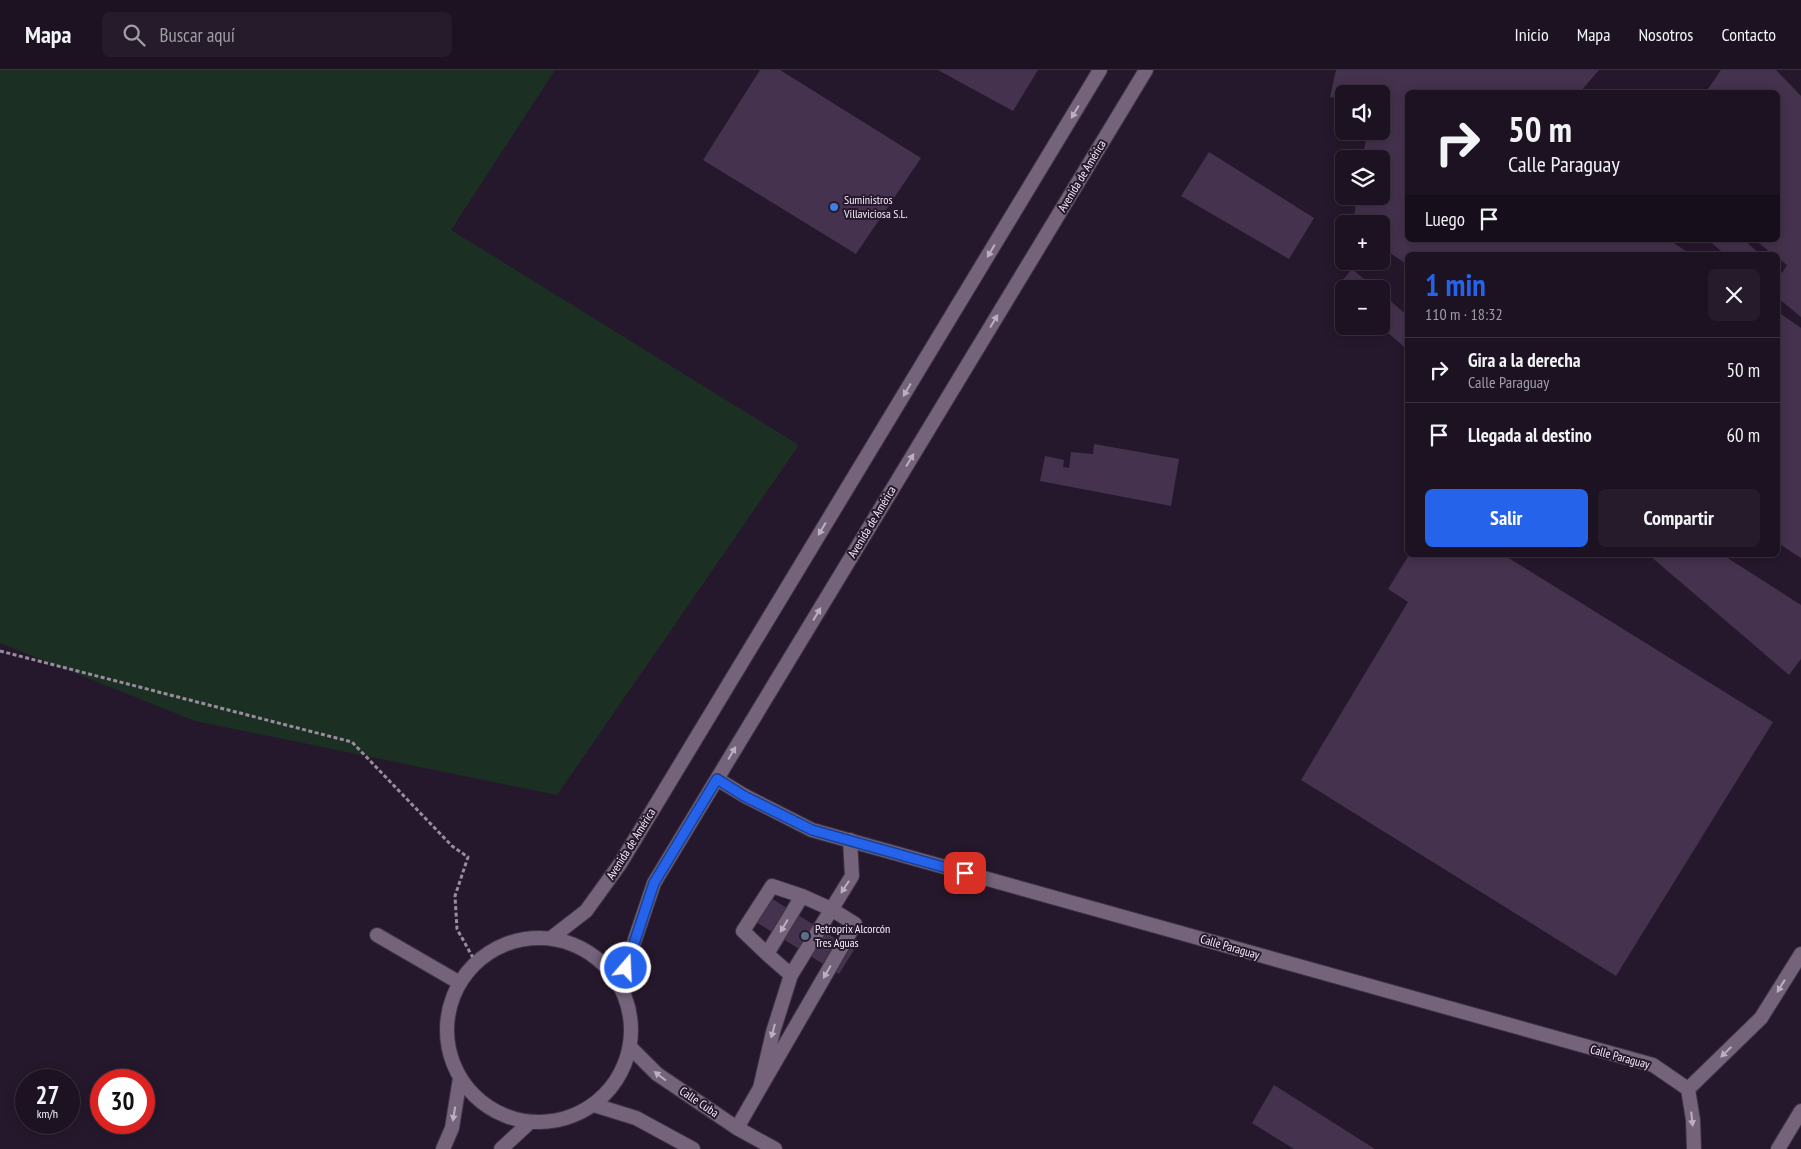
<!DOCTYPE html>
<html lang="es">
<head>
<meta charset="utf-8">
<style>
	:root { --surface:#1c1221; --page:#251b2a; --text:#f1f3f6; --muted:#a09ea5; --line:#3a323f; --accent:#2563eb }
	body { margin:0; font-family:"PT Sans Narrow",sans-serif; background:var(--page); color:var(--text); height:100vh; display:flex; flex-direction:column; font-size:19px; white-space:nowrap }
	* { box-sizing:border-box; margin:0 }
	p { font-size:16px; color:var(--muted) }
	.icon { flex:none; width:28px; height:28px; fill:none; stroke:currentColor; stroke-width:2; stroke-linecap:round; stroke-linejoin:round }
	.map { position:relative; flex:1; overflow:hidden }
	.drawer { position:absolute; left:1405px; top:182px; width:375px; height:305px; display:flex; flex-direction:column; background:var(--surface); border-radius:8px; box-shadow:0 2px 12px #0003,0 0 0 1px var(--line) }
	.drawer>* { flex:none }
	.top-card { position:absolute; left:1405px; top:20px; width:375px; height:152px; border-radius:8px; box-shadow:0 2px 12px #0003,0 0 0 1px var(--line); background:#1c1221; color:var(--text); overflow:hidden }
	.tools { position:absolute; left:1335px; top:15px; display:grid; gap:10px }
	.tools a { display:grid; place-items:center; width:55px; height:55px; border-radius:8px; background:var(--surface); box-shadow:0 2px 12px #0003,0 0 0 1px var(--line); font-size:25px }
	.speed { position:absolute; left:15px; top:999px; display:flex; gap:10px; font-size:25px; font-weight:700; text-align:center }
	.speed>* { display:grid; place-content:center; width:65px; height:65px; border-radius:50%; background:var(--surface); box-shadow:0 2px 12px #0003,0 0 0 1px var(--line); line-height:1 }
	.speed small { font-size:12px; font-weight:400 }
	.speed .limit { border:8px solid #d22; background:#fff; color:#111 }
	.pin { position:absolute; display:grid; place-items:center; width:42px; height:42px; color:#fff; margin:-21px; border-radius:10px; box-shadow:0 2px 8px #0006 }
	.me { position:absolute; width:55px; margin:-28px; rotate:19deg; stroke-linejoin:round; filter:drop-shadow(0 0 4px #0008) }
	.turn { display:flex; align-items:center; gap:18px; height:105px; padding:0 20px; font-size:22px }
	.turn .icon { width:65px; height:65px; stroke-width:2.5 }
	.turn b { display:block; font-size:35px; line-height:42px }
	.then { display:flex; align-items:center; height:48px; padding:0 20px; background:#0003; gap:10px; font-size:19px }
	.round { display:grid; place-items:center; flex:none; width:52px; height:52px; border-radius:8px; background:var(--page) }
	.headline { display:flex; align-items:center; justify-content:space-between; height:85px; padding:0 20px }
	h1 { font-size:30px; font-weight:600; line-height:38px; color:var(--accent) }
	.primary-button { display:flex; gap:10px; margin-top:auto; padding:10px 20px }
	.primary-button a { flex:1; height:58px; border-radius:8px; background:var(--accent); color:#fff; font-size:20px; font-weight:600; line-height:58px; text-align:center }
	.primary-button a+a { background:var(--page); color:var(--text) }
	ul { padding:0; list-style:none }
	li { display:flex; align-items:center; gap:15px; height:65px; padding:0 20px; border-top:1px solid var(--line) }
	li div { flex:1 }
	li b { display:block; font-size:19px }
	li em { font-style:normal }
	header { display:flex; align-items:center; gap:30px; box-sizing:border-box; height:70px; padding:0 25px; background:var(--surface); border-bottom:1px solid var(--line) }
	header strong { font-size:24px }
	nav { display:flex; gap:28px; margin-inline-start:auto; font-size:18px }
	.search { width:350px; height:45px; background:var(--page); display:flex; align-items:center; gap:12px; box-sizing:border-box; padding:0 18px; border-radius:8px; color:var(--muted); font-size:19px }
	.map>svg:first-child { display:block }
	.green { fill:#1b2f23 }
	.building { fill:#45324e }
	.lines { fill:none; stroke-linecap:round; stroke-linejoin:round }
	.service-casing { stroke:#3d3342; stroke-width:16 }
	.minor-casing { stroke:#3d3342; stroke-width:16 }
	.path { stroke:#988c9d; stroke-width:3; stroke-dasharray:4 2.5; stroke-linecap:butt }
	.service { stroke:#74637b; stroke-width:14 }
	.minor { stroke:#74637b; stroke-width:14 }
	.oneway { fill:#bcafc1 }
	.route-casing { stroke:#184099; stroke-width:12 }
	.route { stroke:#2563eb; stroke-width:9 }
	.shop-dot { fill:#3f7fe0; stroke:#26182c; stroke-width:2 }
	.service-dot { fill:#5c6f8a; stroke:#26182c; stroke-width:2 }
	.labels { text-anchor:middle; stroke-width:4; stroke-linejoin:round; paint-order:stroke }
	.street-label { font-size:12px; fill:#f7edfb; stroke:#26182c }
	.poi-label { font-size:12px; fill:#f7edfb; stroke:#26182c; text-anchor:start }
</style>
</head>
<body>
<header>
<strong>Mapa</strong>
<div class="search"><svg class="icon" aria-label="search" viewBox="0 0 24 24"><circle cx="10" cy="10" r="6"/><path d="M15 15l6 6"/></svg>Buscar aquí</div>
<nav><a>Inicio</a><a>Mapa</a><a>Nosotros</a><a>Contacto</a></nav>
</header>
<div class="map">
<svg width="1801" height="1079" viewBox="0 0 1801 1079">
	<rect width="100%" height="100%" fill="#26182c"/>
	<!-- green -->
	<path class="green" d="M0 0H555L451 160 799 375 557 725 195 651 0 573Z"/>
	<!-- building -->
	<path class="building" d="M760 0H780L921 88 856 184 703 90Z
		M938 0H1038L1013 41Z
		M1336 0H1599L1580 22H1408V170H1669L1692 185H1408V195L1381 177V154H1357L1354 151 1356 126H1381V89H1362L1368 61H1381V24H1344V29L1330 27Z
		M1721 0H1776L1801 26V247L1778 228V199L1782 203 1787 195 1778 188V185H1774L1755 170H1778V22H1706Z
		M1209 82 1314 148 1289 189 1181 126Z
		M1708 170H1744L1761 185H1726Z
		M1352 199 1376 219H1344V225L1336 218Z
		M1381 223 1408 246V280L1381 257Z
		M1778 242 1801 258V488L1778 473Z
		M1094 374 1179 389 1171 436 1040 411 1045 386 1064 390 1063 397 1069 398 1071 382 1093 384Z
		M1409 485H1504L1773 652 1616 906 1301 710 1408 532 1388 519Z
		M1649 485H1723L1801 535V589L1789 605Z
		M771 828 854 880 839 904 756 852Z
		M1274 1015 1375 1079H1294L1252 1053Z"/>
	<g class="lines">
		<!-- service casing -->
		<g class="service-casing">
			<path id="service" d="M767 884 743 861 772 816 802 826
				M760 1018 855 854 831 839 802 826 767 884 791 905
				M1688 1019 1761 948 1801 884
				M737 1058 760 1018 773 962 791 905 852 806 850 770"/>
		</g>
		<!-- minor casing -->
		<g class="minor-casing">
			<path id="minor" d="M717 709 745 726 812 760 1653 995 1688 1019 1693 1050 1694 1079
				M377 865 460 913
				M447 960a92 92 0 1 1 184 0a92 92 0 1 1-184 0Z
				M551 868 586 841 620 794 1100 0
				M620 914 654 813 1146 0
				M630 977 657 1004 737 1058 775 1079
				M594 1035 636 1048 693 1079
				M443 1079 452 1058 460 1008
				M501 1079 529 1053
				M1778 1079 1801 1041"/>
		</g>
		<!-- path -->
		<path class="path" d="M0 581 352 672 452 776 468 787 455 826 457 859 476 893"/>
		<!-- service -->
		<use href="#service" class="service"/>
		<!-- minor -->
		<use href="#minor" class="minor"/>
	</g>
	<!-- one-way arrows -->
	<defs><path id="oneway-solid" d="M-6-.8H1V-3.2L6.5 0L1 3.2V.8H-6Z" transform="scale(1.25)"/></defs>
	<g class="oneway">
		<use href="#oneway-solid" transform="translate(1075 42) rotate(121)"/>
		<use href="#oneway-solid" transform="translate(991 181) rotate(121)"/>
		<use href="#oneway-solid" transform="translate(994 251) rotate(-59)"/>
		<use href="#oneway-solid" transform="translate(907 320) rotate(121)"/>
		<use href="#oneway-solid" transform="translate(910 390) rotate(-59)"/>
		<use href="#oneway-solid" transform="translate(822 459) rotate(121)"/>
		<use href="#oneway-solid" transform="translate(817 544) rotate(-59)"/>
		<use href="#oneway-solid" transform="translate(732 683) rotate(-59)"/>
		<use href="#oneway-solid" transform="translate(845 817) rotate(123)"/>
		<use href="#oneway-solid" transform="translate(784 856) rotate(121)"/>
		<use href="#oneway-solid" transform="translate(827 902) rotate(120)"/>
		<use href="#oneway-solid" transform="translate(1781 916) rotate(122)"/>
		<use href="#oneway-solid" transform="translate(773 961) rotate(105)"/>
		<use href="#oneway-solid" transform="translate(1726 982) rotate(136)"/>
		<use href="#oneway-solid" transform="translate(660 1006) rotate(-143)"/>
		<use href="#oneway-solid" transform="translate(454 1044) rotate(99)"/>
		<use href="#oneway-solid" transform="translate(1692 1049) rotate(84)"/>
	</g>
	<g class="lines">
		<!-- route casing -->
		<g class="route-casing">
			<path id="route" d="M626 898 654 813 717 709 744 726 812 760 965 803"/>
		</g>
		<!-- route -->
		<use href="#route" class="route"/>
	</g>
	<!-- markers -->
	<circle class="shop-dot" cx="834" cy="137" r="5"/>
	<circle class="service-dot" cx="805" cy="866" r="5"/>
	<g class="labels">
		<!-- street labels -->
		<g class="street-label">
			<text transform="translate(1082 106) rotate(-59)" y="4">Avenida de América</text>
			<text transform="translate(872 452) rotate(-59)" y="4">Avenida de América</text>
			<text transform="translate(631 774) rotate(-58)" y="4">Avenida de América</text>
			<text transform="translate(1230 877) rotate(16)" y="4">Calle Paraguay</text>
			<text transform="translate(1620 987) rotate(15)" y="4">Calle Paraguay</text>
			<text transform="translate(699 1032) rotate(34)" y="4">Calle Cuba</text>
		</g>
		<!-- poi labels -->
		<g class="poi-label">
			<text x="844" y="134">Suministros<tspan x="844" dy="14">Villaviciosa S.L.</tspan></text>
			<text x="815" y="863">Petroprix Alcorcón<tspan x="815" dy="14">Tres Aguas</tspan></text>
		</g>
	</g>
</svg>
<div class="tools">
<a><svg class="icon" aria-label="sound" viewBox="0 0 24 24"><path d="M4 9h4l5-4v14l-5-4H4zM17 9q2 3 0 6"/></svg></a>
<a><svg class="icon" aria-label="layers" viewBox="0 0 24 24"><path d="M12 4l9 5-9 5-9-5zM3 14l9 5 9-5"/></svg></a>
<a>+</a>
<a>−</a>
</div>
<div class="speed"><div>27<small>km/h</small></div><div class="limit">30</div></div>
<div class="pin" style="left:965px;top:803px;background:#d93025"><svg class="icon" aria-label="arrive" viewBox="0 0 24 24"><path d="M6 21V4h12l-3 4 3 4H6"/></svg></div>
<svg class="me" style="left:626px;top:898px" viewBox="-20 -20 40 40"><circle r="17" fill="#2563eb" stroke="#fff" stroke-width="3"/><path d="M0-11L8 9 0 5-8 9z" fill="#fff"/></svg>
<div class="top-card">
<div class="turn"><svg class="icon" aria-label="right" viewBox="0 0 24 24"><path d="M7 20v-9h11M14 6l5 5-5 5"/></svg><div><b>50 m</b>Calle Paraguay</div></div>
<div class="then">Luego<svg class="icon" aria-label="arrive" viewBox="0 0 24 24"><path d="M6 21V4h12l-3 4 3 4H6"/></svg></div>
</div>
<section class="drawer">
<div class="headline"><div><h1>1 min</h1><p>110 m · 18:32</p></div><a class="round"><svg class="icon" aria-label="close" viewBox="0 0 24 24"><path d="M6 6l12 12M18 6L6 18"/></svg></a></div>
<ul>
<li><svg class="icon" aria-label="right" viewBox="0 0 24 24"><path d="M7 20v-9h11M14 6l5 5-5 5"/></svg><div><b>Gira a la derecha</b><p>Calle Paraguay</p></div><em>50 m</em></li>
<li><svg class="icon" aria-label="arrive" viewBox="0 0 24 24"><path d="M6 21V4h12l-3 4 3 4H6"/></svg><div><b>Llegada al destino</b></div><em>60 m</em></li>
</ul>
<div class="primary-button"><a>Salir</a><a>Compartir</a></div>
</section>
</div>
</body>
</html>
